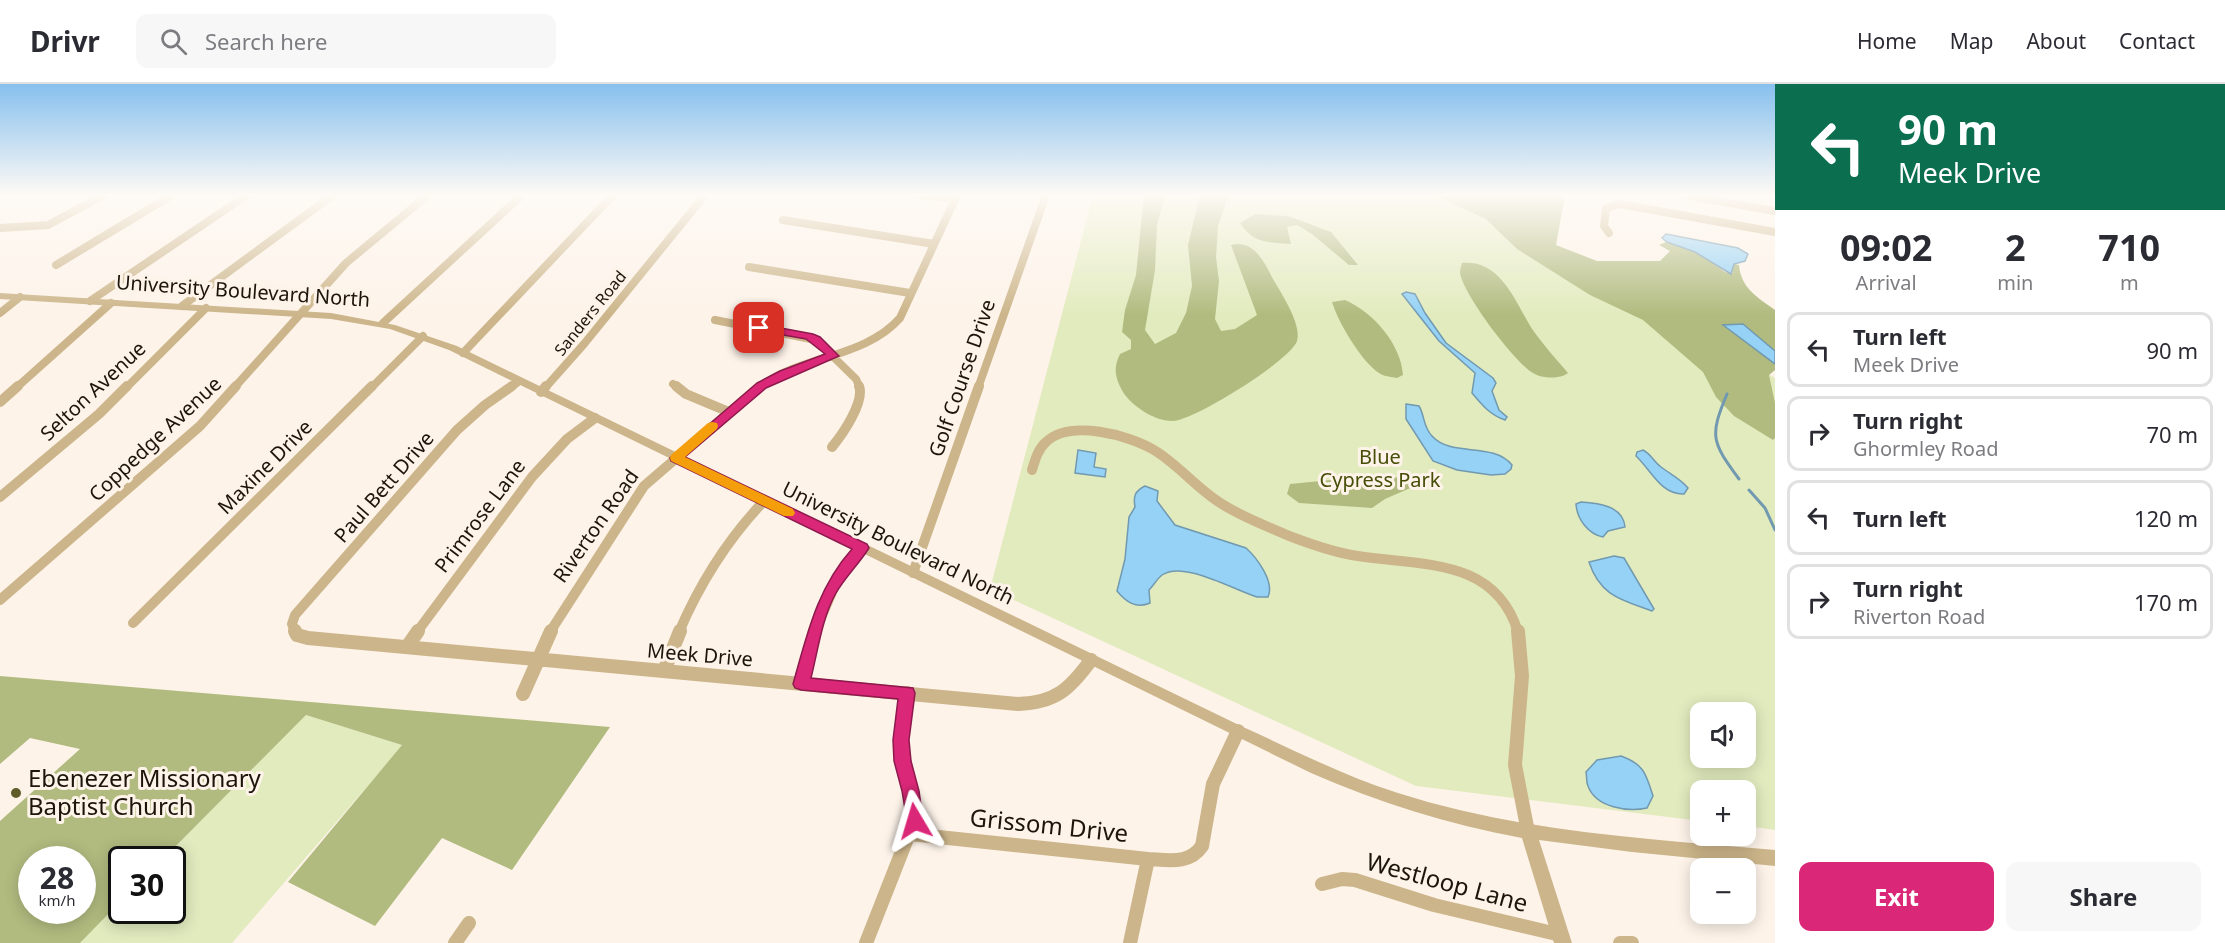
<!DOCTYPE html>
<html lang="en">
<head>
<meta charset="utf-8">
<style>
	:root { --surface:#fff; --page:#f7f7f7; --text:#2b2b33; --muted:#7c7c81; --line:#e1e1e2; --accent:#db2777 }
	body { margin:0; font-family:"Noto Sans",sans-serif; background:var(--page); color:var(--text); height:100vh; display:flex; flex-direction:column; font-size:22px; white-space:nowrap }
	* { box-sizing:border-box; margin:0 }
	p { font-size:20px; color:var(--muted) }
	.icon { flex:none; width:33px; height:33px; fill:none; stroke:currentColor; stroke-width:2; stroke-linecap:round; stroke-linejoin:round }
	.map { position:relative; flex:1; overflow:hidden }
	.panel { display:flex; flex-direction:column; background:var(--surface); width:450px }
	.panel>* { flex:none }
	.top-card { background:#0b6e4f; color:#fff; overflow:hidden }
	.controls { position:absolute; left:1690px; top:618px; display:grid; gap:12px }
	.controls a { display:grid; place-items:center; width:66px; height:66px; border-radius:12px; background:var(--surface); box-shadow:0 3px 15px #0003; font-size:30px }
	.speed { position:absolute; left:18px; top:762px; display:flex; gap:12px; font-size:30px; font-weight:700; text-align:center }
	.speed>* { display:grid; place-content:center; width:78px; height:78px; border-radius:50%; background:var(--surface); box-shadow:0 3px 15px #0003; line-height:1 }
	.speed small { font-size:15px; font-weight:400 }
	.speed .limit { border:3px solid #111; border-radius:9px; background:#fff; color:#111 }
	.pin { position:absolute; display:grid; place-items:center; width:51px; height:51px; color:#fff; margin:-26px; border-radius:12px; box-shadow:0 3px 9px #0006 }
	.me { position:absolute; width:66px; margin:-33px; rotate:353deg; stroke-linejoin:round; filter:drop-shadow(0 0 4px #0008) }
	.turn { display:flex; align-items:center; gap:21px; height:126px; padding:0 24px; font-size:27px }
	.turn .icon { width:78px; height:78px; stroke-width:2.5 }
	.turn b { display:block; font-size:42px; line-height:51px }
	.eta { display:flex; justify-content:space-evenly; align-items:center; height:102px; text-align:center }
	.eta b { font-size:36px; font-weight:700; line-height:42px }
	.primary-button { display:flex; gap:12px; margin-top:auto; padding:12px 24px }
	.primary-button a { flex:1; height:69px; border-radius:12px; background:var(--accent); color:#fff; font-size:24px; font-weight:700; line-height:69px; text-align:center }
	.primary-button a+a { background:var(--page); color:var(--text) }
	ul { padding:0; list-style:none }
	li { display:flex; align-items:center; gap:18px; height:75px; margin:0 12px 9px; padding:0 12px; border:3px solid var(--line); border-radius:12px }
	li div { flex:1 }
	li b { display:block; font-size:22px }
	li em { font-style:normal }
	header { display:flex; align-items:center; gap:36px; box-sizing:border-box; height:84px; padding:0 30px; background:var(--surface); border-bottom:2px solid var(--line) }
	header strong { font-size:28px }
	nav { display:flex; gap:33px; margin-inline-start:auto; font-size:21px }
	.search { width:420px; height:54px; background:var(--page); display:flex; align-items:center; gap:15px; box-sizing:border-box; padding:0 21px; border-radius:12px; color:var(--muted); font-size:22px }
	main { display:flex; flex:1; min-height:0 }
	.map>svg:first-child { display:block }
	.green { fill:#e2ebbe; fill-rule:evenodd }
	.forest { fill:#b1bb7f; fill-rule:evenodd }
	.water { fill:#95d2f6; stroke:#7199b0; stroke-width:1.5 }
	.lines { fill:none; stroke-linecap:round; stroke-linejoin:round }
	.stream { stroke:#7199b0; stroke-width:3 }
	.minor-far2 { stroke:#ccb58a; stroke-width:8 }
	.minor-far1 { stroke:#ccb58a; stroke-width:10 }
	.minor { stroke:#ccb58a; stroke-width:14 }
	.tertiary { fill:#ccb58a; fill-rule:evenodd }
	.route { fill:#db2777; stroke:#8e194d; stroke-width:1.5 }
	.slow { fill:#f59e0b }
	.poi-dot { fill:#5f5c29; stroke:#fdf3e9; stroke-width:2 }
	.labels { text-anchor:middle; stroke-width:6; stroke-linejoin:round; paint-order:stroke }
	.far-street-label { font-size:16px; fill:#1d140b; stroke:#fdf3e9 }
	.street-label { font-size:20px; fill:#1d140b; stroke:#fdf3e9 }
	.park-label { font-size:20px; fill:#464e07; stroke:#fdf3e9 }
	.near-poi-label { font-size:24px; fill:#1d140b; stroke:#fdf3e9; text-anchor:start }
	.near-street-label { font-size:24px; fill:#1d140b; stroke:#fdf3e9 }
</style>
</head>
<body>
<header>
<strong>Drivr</strong>
<div class="search"><svg class="icon" aria-label="search" viewBox="0 0 24 24"><circle cx="10" cy="10" r="6"/><path d="M15 15l6 6"/></svg>Search here</div>
<nav><a>Home</a><a>Map</a><a>About</a><a>Contact</a></nav>
</header>
<main>
<div class="map">
<svg width="1775" height="859" viewBox="0 0 1775 859">
	<rect width="100%" height="100%" fill="#fdf3e9"/>
	<!-- green -->
	<path class="green" d="M1093 111H1565L1551 166 1775 294V746L1746 742V706H1701V737L1416 702 990 505ZM1701 628H1746V674H1701Z
		M306 631 403 661 232 859H80L121 817 122 826H172V776L163 775Z"/>
	<!-- forest -->
	<path class="forest" d="M1144 111H1165L1157 141 1155 186 1145 246 1155 260 1176 249 1186 229 1192 202 1188 161 1200 111H1229L1218 142 1216 173 1219 197 1215 235 1221 247 1235 245 1257 231 1231 161C1254 155 1264 178 1273 195 1281 209 1302 240 1297 257 1291 276 1192 338 1172 337 1154 337 1132 322 1123 308 1115 294 1113 284 1120 270L1131 265V256L1122 248 1125 226 1136 191Z
		M1435 111H1565L1556 161 1597 177H1660L1670 167 1659 161 1666 158 1695 167 1725 188 1732 190 1734 180 1739 181C1741 204 1757 213 1775 226V286L1769 291 1775 319V354L1773 356 1734 332 1716 313 1703 288 1643 236 1590 211 1517 165 1486 135Z
		M1255 130 1288 132 1331 148 1358 181H1349L1312 150 1297 141 1287 143 1291 160C1268 158 1254 160 1240 139Z
		M1462 179C1503 175 1516 222 1535 249 1545 263 1557 276 1568 289 1561 295 1542 295 1533 289 1514 278 1463 210 1460 189 1460 186 1461 182 1462 179Z
		M1345 216C1373 228 1401 260 1403 291L1397 294C1391 293 1383 292 1379 289 1361 277 1338 238 1332 218Z
		M1372 392 1404 394 1415 402 1385 415 1372 424 1299 419 1287 410 1290 400Z
		M0 592 610 643 512 786 442 754 375 842 288 798 402 661 306 631 163 775 122 776 121 817 80 859H0V737L80 665 30 654 0 680ZM32 776H82V826H32Z"/>
	<!-- water -->
	<path class="water" d="M1666 150 1738 164 1748 170 1745 177 1734 180 1731 190 1695 168 1667 158 1662 154Z
		M1406 208 1415 210 1425 229 1446 259 1493 294 1496 299 1492 307 1499 326 1507 333 1505 336C1490 331 1482 321 1472 309L1475 289 1439 257 1402 210Z
		M1743 240 1775 267V280L1723 241Z
		M1406 320 1419 322C1425 332 1423 343 1432 352 1452 374 1492 357 1512 381L1511 385 1505 390 1491 391 1457 386 1433 377 1406 335Z
		M1078 366 1096 369 1094 383 1106 385 1105 393 1075 389Z
		M1643 366C1651 370 1654 378 1661 383 1670 390 1681 395 1688 404L1684 410C1661 411 1651 386 1636 372L1637 368Z
		M1145 402 1158 407 1157 417 1175 441 1246 464C1257 474 1275 498 1268 513H1257C1234 506 1183 476 1162 491 1157 495 1153 502 1149 506L1150 519C1136 525 1126 518 1117 507L1125 475 1129 433 1135 423C1133 412 1135 407 1145 402Z
		M1581 418C1599 419 1623 422 1625 443L1608 447 1603 453C1588 450 1577 435 1576 420Z
		M1614 472 1624 474 1654 525 1652 527C1622 516 1600 512 1589 478Z
		M1621 672C1644 680 1646 690 1653 712L1647 724C1628 728 1596 724 1588 702 1586 698 1587 692 1586 688L1597 676Z"/>
	<g class="lines">
		<!-- stream -->
		<path class="stream" d="M1727 310C1709 353 1712 358 1739 395
			M1749 406 1765 424 1775 446"/>
		<!-- minor-far2 -->
		<path class="minor-far2" d="M920 111 955 115
			M1684 111 1775 127
			M783 136 934 160
			M0 144 48 141 104 111
			M1609 149 1604 142 1606 124 1620 120 1775 148
			M56 181 172 111
			M749 183 910 209
			M90 217 247 111
			M182 222 333 111
			M0 229 20 213
			M715 236 816 256 856 295 860 304
			M383 239 522 111
			M463 269 613 111
			M673 300 678 304
			M16 304 111 219
			M126 304 206 224
			M234 304 346 179 428 111
			M371 304 423 252
			M510 304 518 298
			M545 304 584 260 705 111
			M758 304C799 271 864 275 900 234L957 111
			M978 304 1046 111"/>
		<!-- minor-far1 -->
		<path class="minor-far1" d="M676 302 686 310 729 328
			M541 308 546 302
			M0 318 18 302
			M832 363C842 351 865 318 859 302
			M1032 386C1035 376 1038 365 1046 358 1070 335 1129 351 1154 366 1179 381 1197 405 1222 420 1244 434 1269 443 1292 453 1313 461 1336 469 1358 472 1421 482 1495 473 1518 548
			M0 413 99 330 127 302
			M913 489 979 302
			M0 516 200 342 236 302
			M133 539 372 302
			M296 548 292 540 295 531 457 346 485 321 512 302
			M417 548 532 393 567 355 595 334
			M550 548 644 402 760 302
			M679 548C700 499 727 456 764 417
			M815 548 838 494 862 464"/>
		<!-- minor -->
		<path class="minor" d="M295 547 297 551 308 554 1018 620C1055 619 1070 605 1091 576
			M1518 547 1522 592 1515 681 1528 748
			M407 563 418 547
			M664 587 680 547
			M801 600 815 547
			M523 610 551 547
			M910 750 1148 775C1168 776 1189 781 1202 762L1213 700 1238 647
			M1322 800 1342 795 1355 796 1434 821 1561 851
			M455 859 469 839
			M866 859 914 737 911 707 902 677 901 656 907 609
			M1130 859 1148 775
			M1620 859H1632"/>
		<!-- tertiary -->
		<path class="tertiary" d="M0 209 331 229 395 241 457 262 1243 643C1294 666 1344 692 1398 709 1520 748 1648 755 1775 766V782L1632 768 1539 756 1572 859H1554L1522 754C1448 740 1379 719 1311 689L449 266 390 245 331 235 0 215Z"/>
	</g>
	<!-- sky -->
	<linearGradient id="sky" x2="0" y2="1"><stop stop-color="#87c0ee"/><stop offset="0.48" stop-color="#fefaf5"/><stop offset="1" stop-color="#fefaf5" stop-opacity="0"/></linearGradient>
	<rect width="1775" height="231" fill="url(#sky)"/>
	<!-- route -->
	<path class="route" d="M759 240 813 250 820 253 839 272 766 304 685 373 867 460 869 464C859 480 845 493 836 509 822 534 818 566 811 594L913 604 915 609 909 656 911 677 919 707 923 737 921 743 915 745 908 743 902 707 894 677 893 656 898 615 801 606 795 604 793 600C807 551 817 504 852 465L671 377 670 374 757 299 780 287 825 270 806 255 755 246V241Z"/>
	<!-- slow -->
	<path class="slow" d="M712 338 717 339 718 342 717 345 685 373 793 425 795 429 793 432H784L671 377 670 374 671 371 708 339Z"/>
	<!-- markers -->
	<circle class="poi-dot" cx="16" cy="709" r="6"/>
	<g class="labels">
		<!-- far-street labels -->
		<g class="far-street-label">
			<text transform="translate(590 229) rotate(-51)" y="6">Sanders Road</text>
		</g>
		<!-- street labels -->
		<g class="street-label">
			<text transform="translate(243 207) rotate(4)" y="7">University Boulevard North</text>
			<text transform="translate(962 294) rotate(-71)" y="7">Golf Course Drive</text>
			<text transform="translate(93 307) rotate(-43)" y="7">Selton Avenue</text>
			<text transform="translate(155 355) rotate(-43)" y="7">Coppedge Avenue</text>
			<text transform="translate(265 383) rotate(-45)" y="7">Maxine Drive</text>
			<text transform="translate(384 403) rotate(-49)" y="7">Paul Bett Drive</text>
			<text transform="translate(480 432) rotate(-53)" y="7">Primrose Lane</text>
			<text transform="translate(596 442) rotate(-55)" y="7">Riverton Road</text>
			<text transform="translate(898 459) rotate(26)" y="7">University Boulevard North</text>
			<text transform="translate(700 571) rotate(5)" y="7">Meek Drive</text>
		</g>
		<!-- park labels -->
		<g class="park-label">
			<text x="1380" y="380">Blue<tspan x="1380" dy="23">Cypress Park</tspan></text>
		</g>
		<!-- near-poi labels -->
		<g class="near-poi-label">
			<text x="28" y="703">Ebenezer Missionary<tspan x="28" dy="28">Baptist Church</tspan></text>
		</g>
		<!-- near-street labels -->
		<g class="near-street-label">
			<text transform="translate(1049 742) rotate(6)" y="8">Grissom Drive</text>
			<text transform="translate(1447 799) rotate(15)" y="8">Westloop Lane</text>
		</g>
	</g>
</svg>
<div class="controls">
<a><svg class="icon" aria-label="sound" viewBox="0 0 24 24"><path d="M4 9h4l5-4v14l-5-4H4zM17 9q2 3 0 6"/></svg></a>
<a>+</a>
<a>−</a>
</div>
<div class="speed"><div>28<small>km/h</small></div><div class="limit">30</div></div>
<div class="pin" style="left:759px;top:244px;background:#d93025"><svg class="icon" aria-label="arrive" viewBox="0 0 24 24"><path d="M6 21V4h12l-3 4 3 4H6"/></svg></div>
<svg class="me" style="left:915px;top:737px" viewBox="-20 -20 40 40"><path d="M0-17L14 15 0 8-14 15z" fill="#db2777" stroke="#fff" stroke-width="4"/></svg>
</div>
<section class="panel">
<div class="top-card">
<div class="turn"><svg class="icon" aria-label="left" viewBox="0 0 24 24"><path d="M17 20v-9H6M10 6l-5 5 5 5"/></svg><div><b>90 m</b>Meek Drive</div></div>
</div>
<div class="eta">
<div><b>09:02</b><p>Arrival</p></div>
<div><b>2</b><p>min</p></div>
<div><b>710</b><p>m</p></div>
</div>
<ul>
<li><svg class="icon" aria-label="left" viewBox="0 0 24 24"><path d="M17 20v-9H6M10 6l-5 5 5 5"/></svg><div><b>Turn left</b><p>Meek Drive</p></div><em>90 m</em></li>
<li><svg class="icon" aria-label="right" viewBox="0 0 24 24"><path d="M7 20v-9h11M14 6l5 5-5 5"/></svg><div><b>Turn right</b><p>Ghormley Road</p></div><em>70 m</em></li>
<li><svg class="icon" aria-label="left" viewBox="0 0 24 24"><path d="M17 20v-9H6M10 6l-5 5 5 5"/></svg><div><b>Turn left</b></div><em>120 m</em></li>
<li><svg class="icon" aria-label="right" viewBox="0 0 24 24"><path d="M7 20v-9h11M14 6l5 5-5 5"/></svg><div><b>Turn right</b><p>Riverton Road</p></div><em>170 m</em></li>
</ul>
<div class="primary-button"><a>Exit</a><a>Share</a></div>
</section>
</main>
</body>
</html>
